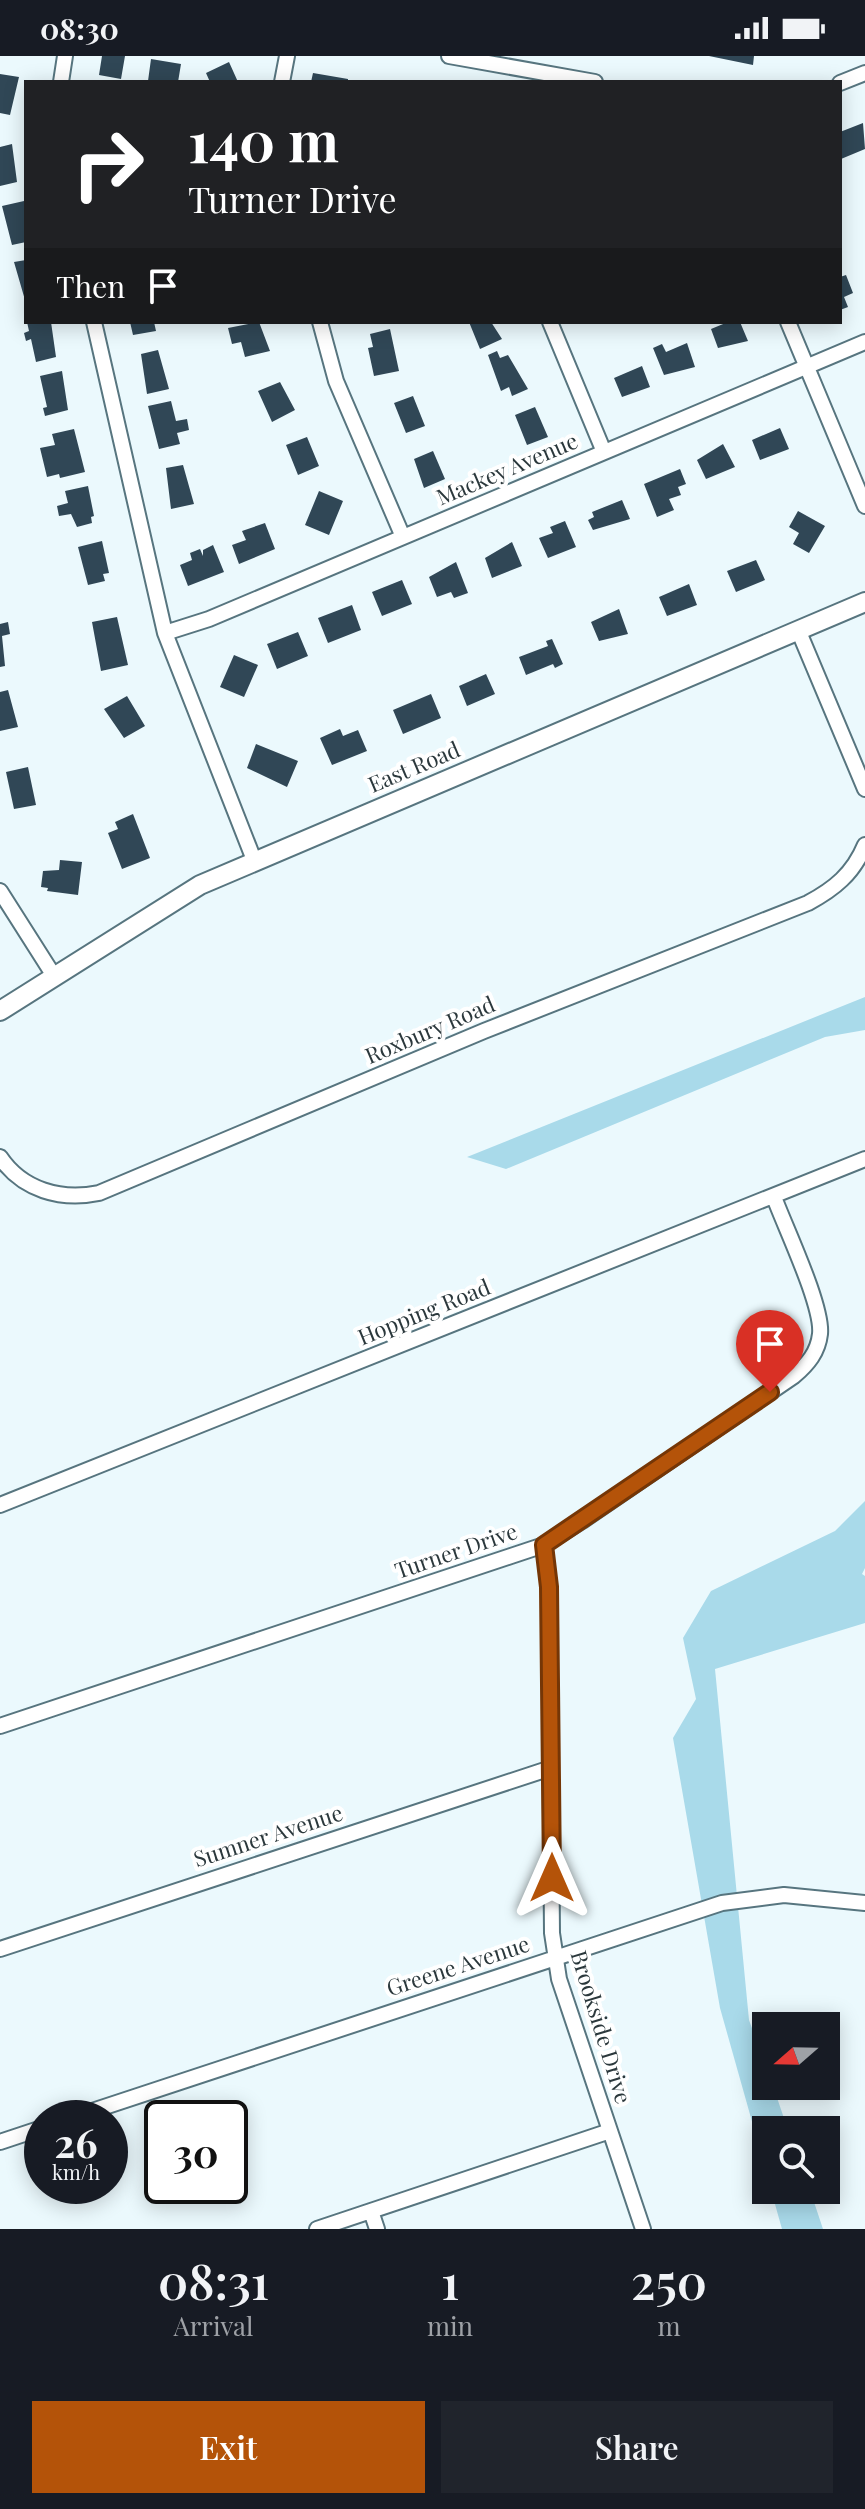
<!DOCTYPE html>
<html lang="en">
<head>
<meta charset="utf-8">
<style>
	:root { --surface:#171b24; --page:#20242c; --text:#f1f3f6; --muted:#9ea1a6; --accent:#b45309 }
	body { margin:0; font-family:"Playfair Display",serif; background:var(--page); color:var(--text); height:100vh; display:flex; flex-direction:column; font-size:30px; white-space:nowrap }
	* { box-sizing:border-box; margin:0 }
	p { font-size:26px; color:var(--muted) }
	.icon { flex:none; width:44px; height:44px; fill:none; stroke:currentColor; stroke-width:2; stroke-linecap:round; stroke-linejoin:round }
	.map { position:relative; height:2173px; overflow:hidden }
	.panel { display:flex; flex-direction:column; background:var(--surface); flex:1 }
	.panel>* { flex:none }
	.top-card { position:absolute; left:24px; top:24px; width:818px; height:244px; border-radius:0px; box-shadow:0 4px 20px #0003; background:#202124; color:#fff; overflow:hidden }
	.needle { width:52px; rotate:250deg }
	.controls { position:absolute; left:752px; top:1956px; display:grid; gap:16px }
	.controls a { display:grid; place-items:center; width:88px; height:88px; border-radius:0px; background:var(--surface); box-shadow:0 4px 20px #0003; font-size:40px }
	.speed { position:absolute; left:24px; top:2044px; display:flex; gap:16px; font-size:40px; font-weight:700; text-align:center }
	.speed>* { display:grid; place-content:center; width:104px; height:104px; border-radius:50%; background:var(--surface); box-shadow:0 4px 20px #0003; line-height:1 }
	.speed small { font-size:20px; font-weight:400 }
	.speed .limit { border:4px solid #111; border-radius:12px; background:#fff; color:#111 }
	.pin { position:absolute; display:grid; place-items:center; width:68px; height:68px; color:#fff; margin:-82px -34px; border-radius:50% 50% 50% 0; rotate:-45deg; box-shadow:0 0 8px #0007 }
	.pin .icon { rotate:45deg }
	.me { position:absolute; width:88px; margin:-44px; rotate:0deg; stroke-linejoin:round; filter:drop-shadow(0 0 6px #0008) }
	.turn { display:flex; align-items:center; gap:28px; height:168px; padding:0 32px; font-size:36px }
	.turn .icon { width:104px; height:104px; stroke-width:2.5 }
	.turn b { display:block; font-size:56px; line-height:68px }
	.then { display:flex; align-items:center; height:76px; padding:0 32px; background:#0003; gap:16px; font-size:30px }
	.eta { display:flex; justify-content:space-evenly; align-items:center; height:136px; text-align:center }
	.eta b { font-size:48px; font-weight:600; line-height:56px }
	.cta { display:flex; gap:16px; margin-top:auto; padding:16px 32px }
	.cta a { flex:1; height:92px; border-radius:0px; background:var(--accent); color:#fff; font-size:32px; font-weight:600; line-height:92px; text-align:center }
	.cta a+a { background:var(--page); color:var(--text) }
	.status { display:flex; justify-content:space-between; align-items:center; height:56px; padding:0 40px; background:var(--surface); direction:ltr }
	.status svg { height:22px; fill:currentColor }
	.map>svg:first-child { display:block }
	.green { fill:#a9daea }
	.building { fill:#304756 }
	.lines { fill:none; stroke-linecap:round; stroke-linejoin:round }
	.minor-casing { stroke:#57757f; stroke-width:18 }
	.tertiary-casing { stroke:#57757f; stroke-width:22 }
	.minor { stroke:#fff; stroke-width:14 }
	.tertiary { stroke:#fff; stroke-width:18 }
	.route-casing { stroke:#753606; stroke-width:20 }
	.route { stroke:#b45309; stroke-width:14 }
	.labels { text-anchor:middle; stroke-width:8; stroke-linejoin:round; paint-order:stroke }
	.street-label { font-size:22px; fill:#2b383c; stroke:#fff }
</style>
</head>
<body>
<div class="status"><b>08:30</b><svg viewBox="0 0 49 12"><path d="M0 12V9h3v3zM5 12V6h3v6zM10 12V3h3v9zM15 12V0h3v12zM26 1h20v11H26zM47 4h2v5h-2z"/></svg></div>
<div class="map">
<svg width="865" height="2173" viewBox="0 0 865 2173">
	<rect width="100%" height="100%" fill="#ebf9fd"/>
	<!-- green -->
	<path class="green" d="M865 941V974L825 981 506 1113 467 1101Z
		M865 1445V1512L862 1518 865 1520V1567L715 1613 749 1964 766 2011V2030H773L788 2074H766V2115L720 1952 673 1682 696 1643 683 1582 711 1535 835 1475Z
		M771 2134H810L823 2173H782Z"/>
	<!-- building -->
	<path class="building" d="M102 0H125L121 23 99 19Z
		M709 0H754L753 9Z
		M151 3 181 8 178 26 148 25Z
		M229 6 238 26H210L206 17Z
		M313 17 348 23V26H311Z
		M0 18 19 21 10 59 0 57Z
		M863 67 865 93 841 103 840 76Z
		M12 88 17 126 0 130V91Z
		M24 145 26 186 12 189 2 150Z
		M26 204V244H25L14 206Z
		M846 219 853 237 844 241 848 251 840 254V221Z
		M27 266H51L56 301 36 306 31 283 26 285 24 277 29 275Z
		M130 266H154L156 275 133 279Z
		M259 266 270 295 245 301 241 286 232 288 228 272Z
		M469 266H491L502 283 480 293Z
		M728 266H740L748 285 718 292 711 273Z
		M390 273 399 315 374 320 368 292 373 291 370 278Z
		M687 287 695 311 664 319 653 292 662 288 666 296Z
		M158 294 169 333 147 338 141 298Z
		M497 295 500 302 508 299 528 333 512 340 509 331 501 335 488 299Z
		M642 310 650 331 622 341 614 322Z
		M62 315 68 354 45 360 43 352 47 351 40 320Z
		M280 326 295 354 272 366 258 335Z
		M413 340 425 370 406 377 394 347Z
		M171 345 176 365 187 363 189 374 177 377 180 388 159 393 148 350Z
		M535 351 548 381 527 389 515 359Z
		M780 372 789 393 760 404 752 384Z
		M74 373 85 416 60 422 59 418 47 421 40 392 55 389 52 378Z
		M307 381 319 410 298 419 286 389Z
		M723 388 735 411 706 423 697 404Z
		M433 395 445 423 424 432 414 403Z
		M183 409 194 448 171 453 166 412Z
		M680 413 686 428 678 431 681 439 669 443 674 454 657 461 644 428Z
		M88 430 94 460 91 461 92 467 77 471 71 458 59 460 57 450 68 447 65 435Z
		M319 435 343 445 329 479 305 469Z
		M622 444 630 463 593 474 588 464 594 461 592 456Z
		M798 455 825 470 809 497 793 488 799 477 789 471Z
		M565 465 576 491 548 502 539 482 553 477 550 471Z
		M265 467 275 493 239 508 232 489 246 484 242 475Z
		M102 485 109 517 103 518 105 525 88 529 78 491Z
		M512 486 522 510 492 522 485 502Z
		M213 489 224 516 188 530 180 509 192 504 190 497 200 493 203 500V494Z
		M756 504 765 524 736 536 727 515Z
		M456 506 468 537 454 542 451 536 437 541 429 521Z
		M402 524 412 548 382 560 372 536Z
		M689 528 697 549 667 560 659 541Z
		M352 549 361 574 328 587 318 562Z
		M619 553 628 578 599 585 591 566Z
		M117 561 128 609 101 615 92 566Z
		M8 566 10 578 2 580 5 610 0 611V568Z
		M298 576 308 600 277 613 267 588Z
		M552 583 563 608 555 612 553 608 526 619 519 601 548 590 546 585Z
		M234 599 258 609 244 641 220 631Z
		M486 618 495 638 467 650 459 630Z
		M8 634 18 671 0 675V636Z
		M431 638 441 662 403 678 393 654Z
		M127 640 145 670 124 682 104 653Z
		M340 673 343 680 358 674 367 695 332 709 320 682Z
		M256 688 298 705 287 731 247 712Z
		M28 711 36 749 14 753 6 716Z
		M133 758 150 802 122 813 108 777 118 773 115 766Z
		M60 804 82 806 78 839 47 835 48 832 41 831 43 815 59 814Z"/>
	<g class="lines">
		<!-- minor casing -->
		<g class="minor-casing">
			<path id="minor" d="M449 0 595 26
				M61 26 65 0
				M282 26 287 0
				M840 27 865 17
				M94 266 165 577 254 804
				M320 266 336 325 403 481
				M550 266 604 396
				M788 266 865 450
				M799 576 865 733
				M165 577 209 563 865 286
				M0 835 54 920
				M0 1101C22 1134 61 1145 99 1137L484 975 808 847C834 833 853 818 865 789
				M0 1449 865 1103
				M544 1489 549 1531 552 1877 559 1923 643 2173
				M0 1670 511 1500 544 1489 582 1465 794 1320C808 1308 818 1296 820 1278 823 1250 785 1171 774 1141
				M0 1893 551 1712
				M71 2062 722 1847 784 1839 865 1847
				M0 2086 42 2072
				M371 2155 377 2173
				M317 2173 610 2075"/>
		</g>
		<!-- tertiary casing -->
		<g class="tertiary-casing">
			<path id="tertiary" d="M0 955 200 829 865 546"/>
		</g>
		<!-- minor -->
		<use href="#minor" class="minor"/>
		<!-- tertiary -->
		<use href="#tertiary" class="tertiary"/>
	</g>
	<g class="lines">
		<!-- route casing -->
		<g class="route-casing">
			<path id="route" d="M552 1822 549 1531 544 1489 770 1336"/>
		</g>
		<!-- route -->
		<use href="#route" class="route"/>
	</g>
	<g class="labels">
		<!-- street labels -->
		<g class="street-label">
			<text transform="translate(507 413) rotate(-23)" y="8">Mackey Avenue</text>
			<text transform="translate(414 711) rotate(-23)" y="8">East Road</text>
			<text transform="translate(430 974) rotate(-23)" y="8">Roxbury Road</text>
			<text transform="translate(424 1256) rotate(-22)" y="8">Hopping Road</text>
			<text transform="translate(456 1495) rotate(-19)" y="8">Turner Drive</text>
			<text transform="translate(268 1780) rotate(-18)" y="8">Sumner Avenue</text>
			<text transform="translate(458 1910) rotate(-18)" y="8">Greene Avenue</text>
			<text transform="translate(601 1971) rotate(73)" y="8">Brookside Drive</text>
		</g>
	</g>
</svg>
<div class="controls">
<a><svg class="needle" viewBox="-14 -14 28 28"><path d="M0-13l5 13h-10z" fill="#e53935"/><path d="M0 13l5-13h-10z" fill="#9ea1a6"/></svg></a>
<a><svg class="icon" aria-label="search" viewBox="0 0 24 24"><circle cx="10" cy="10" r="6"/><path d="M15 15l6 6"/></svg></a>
</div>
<div class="speed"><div>26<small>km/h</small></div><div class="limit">30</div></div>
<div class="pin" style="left:770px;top:1336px;background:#d93025"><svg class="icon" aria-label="arrive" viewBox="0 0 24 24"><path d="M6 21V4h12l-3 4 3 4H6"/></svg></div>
<svg class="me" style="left:552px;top:1822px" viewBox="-20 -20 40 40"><path d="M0-17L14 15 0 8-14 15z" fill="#b45309" stroke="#fff" stroke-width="4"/></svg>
<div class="top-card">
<div class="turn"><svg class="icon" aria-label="right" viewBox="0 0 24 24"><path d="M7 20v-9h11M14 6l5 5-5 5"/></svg><div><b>140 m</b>Turner Drive</div></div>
<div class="then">Then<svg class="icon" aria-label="arrive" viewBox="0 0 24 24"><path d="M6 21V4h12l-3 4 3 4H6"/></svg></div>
</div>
</div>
<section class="panel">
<div class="eta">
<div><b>08:31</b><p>Arrival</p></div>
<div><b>1</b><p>min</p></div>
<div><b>250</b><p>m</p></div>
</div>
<div class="cta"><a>Exit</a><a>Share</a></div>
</section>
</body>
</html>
